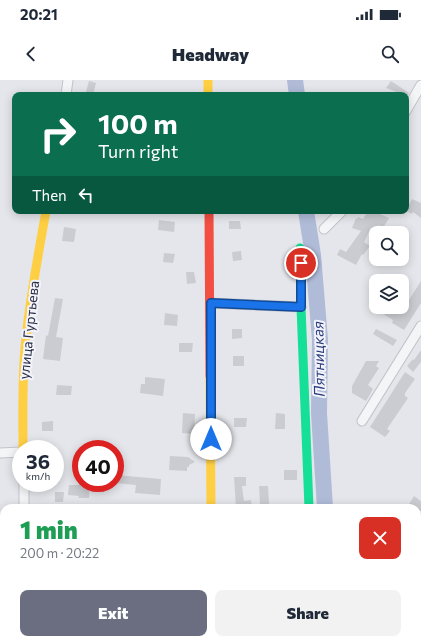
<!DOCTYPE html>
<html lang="en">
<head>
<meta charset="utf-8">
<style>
	:root { --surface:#fff; --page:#f2f2f3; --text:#1f2937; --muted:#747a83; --accent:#6a6e80 }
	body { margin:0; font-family:Commissioner,sans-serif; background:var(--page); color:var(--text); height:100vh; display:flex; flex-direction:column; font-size:15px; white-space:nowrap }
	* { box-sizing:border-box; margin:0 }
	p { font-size:13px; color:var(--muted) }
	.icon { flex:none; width:22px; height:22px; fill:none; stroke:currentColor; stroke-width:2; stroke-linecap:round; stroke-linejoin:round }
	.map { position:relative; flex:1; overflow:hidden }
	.side { position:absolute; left:0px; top:424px; width:421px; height:140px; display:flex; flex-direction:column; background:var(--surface); border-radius:12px 12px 0 0; box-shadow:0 2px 10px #0003 }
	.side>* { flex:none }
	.guide { position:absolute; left:12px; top:12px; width:397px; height:122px; border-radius:8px; box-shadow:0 2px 10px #0003; background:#0b6e4f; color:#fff; overflow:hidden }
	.fabs { position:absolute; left:369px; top:146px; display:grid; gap:8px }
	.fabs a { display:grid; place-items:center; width:40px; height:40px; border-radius:8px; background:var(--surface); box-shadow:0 2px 10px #0003; font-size:20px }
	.speed { position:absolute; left:12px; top:360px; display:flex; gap:8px; font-size:20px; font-weight:700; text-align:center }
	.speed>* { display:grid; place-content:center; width:52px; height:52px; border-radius:50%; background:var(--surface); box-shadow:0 2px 10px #0003; line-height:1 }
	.speed small { font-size:10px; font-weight:400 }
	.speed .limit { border:6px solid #d22; background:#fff; color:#111 }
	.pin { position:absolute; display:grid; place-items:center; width:34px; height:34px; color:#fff; margin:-17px; border:2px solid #fff; border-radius:50%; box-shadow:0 1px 4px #0007 }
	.me { position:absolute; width:44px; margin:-22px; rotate:0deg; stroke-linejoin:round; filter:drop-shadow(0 0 3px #0008) }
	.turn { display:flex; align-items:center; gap:14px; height:84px; padding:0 20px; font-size:18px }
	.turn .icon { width:52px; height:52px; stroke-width:2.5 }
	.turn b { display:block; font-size:28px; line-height:34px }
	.then { display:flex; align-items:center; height:38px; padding:0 20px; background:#0003; gap:8px; font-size:15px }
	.round { display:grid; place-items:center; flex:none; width:42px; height:42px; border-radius:8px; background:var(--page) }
	.head { display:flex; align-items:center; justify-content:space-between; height:68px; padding:0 20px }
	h1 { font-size:24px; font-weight:800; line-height:30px; color:#1e9e55 }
	.button { display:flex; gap:8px; margin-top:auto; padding:8px 20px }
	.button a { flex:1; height:46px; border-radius:8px; background:var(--accent); color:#fff; font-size:16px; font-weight:800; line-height:46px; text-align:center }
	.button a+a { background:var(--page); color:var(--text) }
	.status { display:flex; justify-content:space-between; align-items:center; height:28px; padding:0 20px; background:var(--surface); direction:ltr }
	.status svg { height:11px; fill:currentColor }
	header { display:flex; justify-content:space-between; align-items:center; height:52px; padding:0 20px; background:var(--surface); font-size:18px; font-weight:800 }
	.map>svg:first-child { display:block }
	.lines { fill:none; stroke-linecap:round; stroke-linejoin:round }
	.river { stroke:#b0bbd8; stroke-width:16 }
	.building { fill:#cbccd1 }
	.street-casing { stroke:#c3c4c9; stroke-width:11 }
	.street { stroke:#f4f5f7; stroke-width:9 }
	.fast { stroke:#16e098; stroke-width:9 }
	.slow { stroke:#ffcf43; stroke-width:9 }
	.jam { stroke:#f24e42; stroke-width:9 }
	.route-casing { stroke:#114b97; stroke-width:10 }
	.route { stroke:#1a73e8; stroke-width:7 }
	.labels { text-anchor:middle; stroke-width:4; stroke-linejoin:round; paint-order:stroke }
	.street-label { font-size:14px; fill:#282d47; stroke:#f3f4f9 }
	.water-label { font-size:15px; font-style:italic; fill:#2d3f80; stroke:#f3f4f9 }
</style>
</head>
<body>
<div class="status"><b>20:21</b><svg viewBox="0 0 49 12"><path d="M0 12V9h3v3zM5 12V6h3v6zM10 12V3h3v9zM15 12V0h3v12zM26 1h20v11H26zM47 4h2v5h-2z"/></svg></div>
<header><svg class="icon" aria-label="back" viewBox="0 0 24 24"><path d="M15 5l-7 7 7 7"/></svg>Headway<svg class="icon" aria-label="search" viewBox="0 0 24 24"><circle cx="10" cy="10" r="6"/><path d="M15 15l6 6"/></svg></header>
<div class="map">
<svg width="421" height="564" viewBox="0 0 421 564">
	<rect width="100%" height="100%" fill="#e5e6eb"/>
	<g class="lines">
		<!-- river -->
		<path class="river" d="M295 0 297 15
			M306 131 313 175 320 260 319 333 325 428
			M332 560V564"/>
	</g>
	<!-- building -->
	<path class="building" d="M89 1 96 3 93 15H85Z
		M391 1 409 13 407 16 386 8Z
		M412 119 421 123V138L413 132 412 134 406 131Z
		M368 131H373L389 138 383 148 379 145 374 151 371 148 364 162 370 166 363 175 362 174 356 185 337 175 340 169 346 172 361 151 352 148 356 138 357 139 358 137 363 139Z
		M159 140 175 142 174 152 158 150Z
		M229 141H240L241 149H229Z
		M64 147 76 149 74 162 62 161Z
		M241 171 242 180 233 181 232 172Z
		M164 173 175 174 173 183 163 182Z
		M186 192H194L196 203 187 204Z
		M421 201V223L404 250 392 243 393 240 372 227H396L402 231Z
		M55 218 63 219 56 257 63 258 60 281 43 279 46 255 48 256Z
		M165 233 178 235 177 246 164 245Z
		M232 249H242V258L232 259Z
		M376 249 397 260 393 266 373 254Z
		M179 263H193L192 272H179Z
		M421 270V282L413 292 407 286 413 279 414 280Z
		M233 276H244V286H233Z
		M366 281H379L376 286 379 288 368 305 373 309 366 321 352 313V306Z
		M405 292 415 299 405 313V316L408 318 387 349 390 351 385 357 370 347Z
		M145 297 165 299 163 316 140 313 141 304H145Z
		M57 305 72 306 71 315H56Z
		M183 333 195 334 194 354 182 353Z
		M276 333 285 334V349H275Z
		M234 338H247L246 347H234Z
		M53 341V351H42V342Z
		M170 376 188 377 195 382 189 385V387H187V391L169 390Z
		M284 390H297V400H284Z
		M115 395 161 399 160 415 135 413 136 405 115 403Z
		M234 397H246V406H242L244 421 251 420 252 428H236Z
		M79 403H90L89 418H78L79 416 68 415 69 405H79Z
		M259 406H268L269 424H260Z
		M55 412H64L63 422H55Z
		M414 416 421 421V431L409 424Z"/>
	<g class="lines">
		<!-- street casing -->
		<g class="street-casing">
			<path id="street" d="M66 15 68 0
				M406 31 421 5
				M324 149 342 131
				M211 223 301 227
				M362 341 421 246
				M0 373 21 372
				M24 403V428
				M417 453 421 447
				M27 560V564
				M317 560V564
				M369 564V560"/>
		</g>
		<!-- street -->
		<use href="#street" class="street"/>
		<!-- fast -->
		<path class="fast" d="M300 168 301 227 309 428"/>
		<!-- slow -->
		<path class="slow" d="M208 0V15
			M210 296 211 428
			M23 369C23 335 22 301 25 268 29 222 38 176 46 131"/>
		<!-- jam -->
		<path class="jam" d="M209 131 210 296
			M211 560V564"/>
	</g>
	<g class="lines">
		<!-- route casing -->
		<g class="route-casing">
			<path id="route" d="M211 359V223L301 227V183"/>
		</g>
		<!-- route -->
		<use href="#route" class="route"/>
	</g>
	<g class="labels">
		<!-- street labels -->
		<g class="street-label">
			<text transform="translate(29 250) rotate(-84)" y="5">улица Гуртьева</text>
		</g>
		<!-- water labels -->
		<g class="water-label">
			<text transform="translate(319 279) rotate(-91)" y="5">Пятницкая</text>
		</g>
	</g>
</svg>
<div class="fabs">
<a><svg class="icon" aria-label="search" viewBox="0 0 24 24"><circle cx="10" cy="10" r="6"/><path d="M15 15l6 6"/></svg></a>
<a><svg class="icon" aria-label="layers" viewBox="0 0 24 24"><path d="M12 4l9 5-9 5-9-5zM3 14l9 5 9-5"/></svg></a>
</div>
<div class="speed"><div>36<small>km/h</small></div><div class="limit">40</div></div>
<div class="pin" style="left:301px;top:183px;background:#d93025"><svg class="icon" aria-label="arrive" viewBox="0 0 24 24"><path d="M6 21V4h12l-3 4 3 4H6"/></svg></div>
<svg class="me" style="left:211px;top:359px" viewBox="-20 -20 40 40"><circle r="19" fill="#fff"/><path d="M0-13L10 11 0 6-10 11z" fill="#1a73e8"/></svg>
<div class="guide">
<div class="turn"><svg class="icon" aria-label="right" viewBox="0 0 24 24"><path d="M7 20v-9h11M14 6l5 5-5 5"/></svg><div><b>100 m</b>Turn right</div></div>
<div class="then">Then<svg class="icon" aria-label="left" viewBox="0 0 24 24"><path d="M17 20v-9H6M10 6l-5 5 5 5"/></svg></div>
</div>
<section class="side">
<div class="head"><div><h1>1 min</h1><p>200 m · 20:22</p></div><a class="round" style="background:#d93025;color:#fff"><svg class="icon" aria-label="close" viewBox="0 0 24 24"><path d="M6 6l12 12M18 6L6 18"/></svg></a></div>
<div class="button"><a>Exit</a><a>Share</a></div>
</section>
</div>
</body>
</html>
